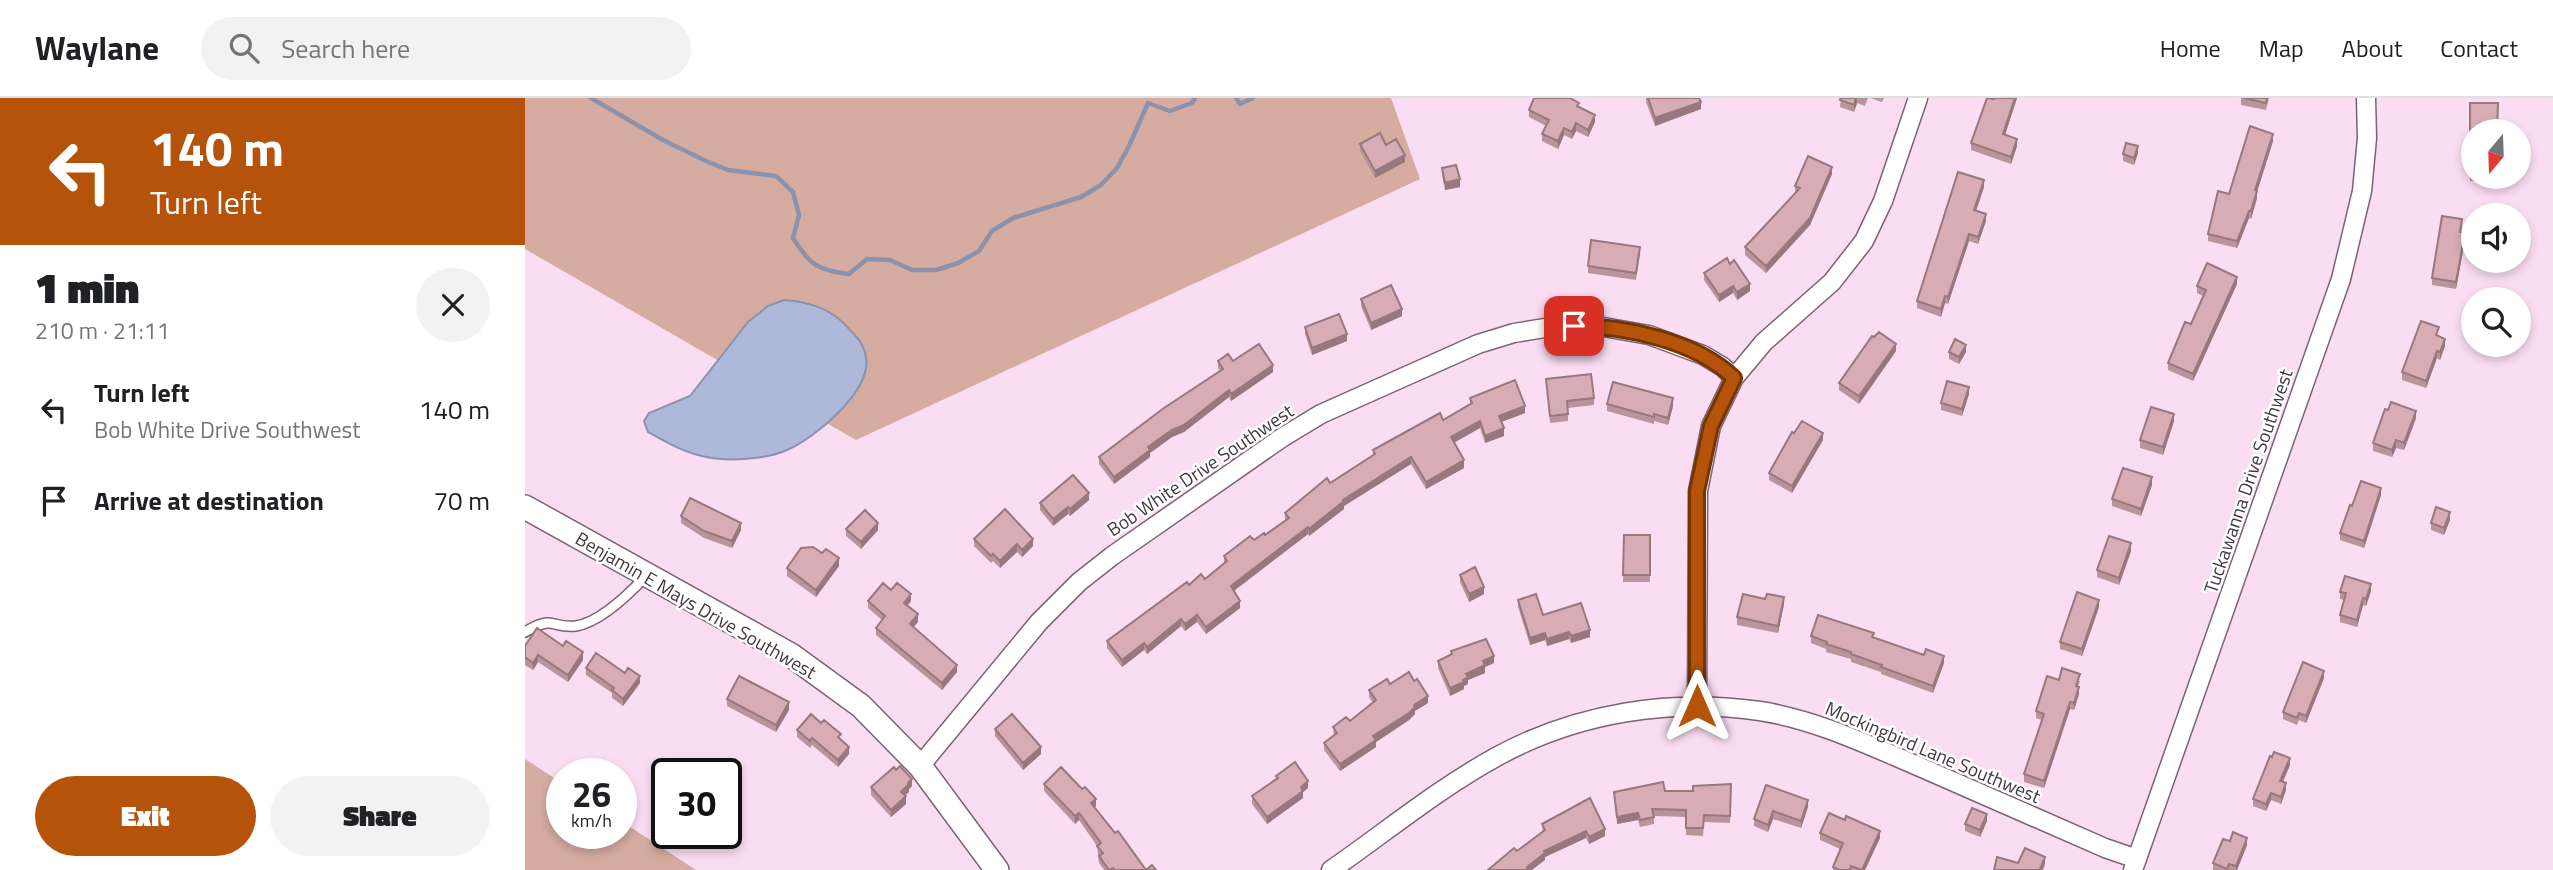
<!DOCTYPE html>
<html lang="en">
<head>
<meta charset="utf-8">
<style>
	:root { --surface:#fff; --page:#f2f2f2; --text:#202124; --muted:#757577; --line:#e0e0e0; --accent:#b45309 }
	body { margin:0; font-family:"Titillium Web",sans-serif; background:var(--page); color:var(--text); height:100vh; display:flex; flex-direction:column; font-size:26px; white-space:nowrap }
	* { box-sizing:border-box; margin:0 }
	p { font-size:23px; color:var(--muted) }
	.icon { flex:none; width:38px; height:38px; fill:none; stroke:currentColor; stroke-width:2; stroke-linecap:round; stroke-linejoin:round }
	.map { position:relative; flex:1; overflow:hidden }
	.side { display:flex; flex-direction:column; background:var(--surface); width:525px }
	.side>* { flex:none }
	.hud { background:#b45309; color:#fff; overflow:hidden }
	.needle { width:46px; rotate:199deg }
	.buttons { position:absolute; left:1936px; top:21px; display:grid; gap:14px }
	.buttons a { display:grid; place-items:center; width:70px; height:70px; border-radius:50%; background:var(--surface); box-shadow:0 4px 10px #0003; font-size:35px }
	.speed { position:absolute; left:21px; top:660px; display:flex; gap:14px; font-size:35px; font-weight:700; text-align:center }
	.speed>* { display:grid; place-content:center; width:91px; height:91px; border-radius:50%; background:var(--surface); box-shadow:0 4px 10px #0003; line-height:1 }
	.speed small { font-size:18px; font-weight:400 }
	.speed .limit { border:4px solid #111; border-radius:10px; background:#fff; color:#111 }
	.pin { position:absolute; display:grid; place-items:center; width:60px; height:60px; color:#fff; margin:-30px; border-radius:14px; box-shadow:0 4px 10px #0006 }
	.me { position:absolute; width:77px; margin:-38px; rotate:0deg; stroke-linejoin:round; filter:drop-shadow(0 0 5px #0008) }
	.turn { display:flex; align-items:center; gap:24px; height:147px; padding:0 35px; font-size:32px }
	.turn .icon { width:91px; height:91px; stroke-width:2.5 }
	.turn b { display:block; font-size:49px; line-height:60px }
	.round { display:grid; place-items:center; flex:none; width:74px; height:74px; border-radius:37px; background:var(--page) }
	.head { display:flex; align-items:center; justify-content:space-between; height:119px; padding:0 35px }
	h1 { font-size:42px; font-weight:800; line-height:52px }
	.action { display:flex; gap:14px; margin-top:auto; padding:14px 35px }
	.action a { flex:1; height:80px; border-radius:42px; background:var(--accent); color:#fff; font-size:28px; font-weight:800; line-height:80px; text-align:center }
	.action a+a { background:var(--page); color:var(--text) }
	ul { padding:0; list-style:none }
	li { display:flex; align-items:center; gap:21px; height:91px; padding:0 35px }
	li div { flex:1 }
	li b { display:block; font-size:26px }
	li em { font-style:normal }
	header { display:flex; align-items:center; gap:42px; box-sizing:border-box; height:98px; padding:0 35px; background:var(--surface); border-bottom:2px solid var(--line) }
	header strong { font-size:33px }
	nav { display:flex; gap:38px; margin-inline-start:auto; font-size:24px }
	.search { width:490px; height:63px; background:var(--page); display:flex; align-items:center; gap:18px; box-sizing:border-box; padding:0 24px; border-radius:38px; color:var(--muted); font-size:26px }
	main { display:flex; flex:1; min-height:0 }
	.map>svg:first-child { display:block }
	.forest { fill:#d5ac9f }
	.water { fill:#adb8db; stroke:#8d92ac; stroke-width:2 }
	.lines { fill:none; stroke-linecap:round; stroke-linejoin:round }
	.stream { stroke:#8d92ac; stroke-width:4.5 }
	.service-casing { stroke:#7c6276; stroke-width:12 }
	.minor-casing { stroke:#7c6276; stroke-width:21 }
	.tertiary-casing { stroke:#7c6276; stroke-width:26 }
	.service { stroke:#fff; stroke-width:9 }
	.minor { stroke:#fff; stroke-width:18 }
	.tertiary { stroke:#fff; stroke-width:23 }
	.wall { fill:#ba949b }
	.shaded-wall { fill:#97787e }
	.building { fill:#d8acb4; stroke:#97787e; stroke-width:2 }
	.route-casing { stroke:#753606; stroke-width:18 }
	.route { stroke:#b45309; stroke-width:12 }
	.labels { text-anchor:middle; stroke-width:5; stroke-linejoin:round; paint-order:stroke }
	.street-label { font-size:19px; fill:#433840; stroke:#fff }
</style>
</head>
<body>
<header>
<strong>Waylane</strong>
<div class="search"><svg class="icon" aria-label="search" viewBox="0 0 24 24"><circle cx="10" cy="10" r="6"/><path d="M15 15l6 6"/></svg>Search here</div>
<nav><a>Home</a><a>Map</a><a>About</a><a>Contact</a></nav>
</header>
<main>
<section class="side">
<div class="hud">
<div class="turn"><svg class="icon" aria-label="left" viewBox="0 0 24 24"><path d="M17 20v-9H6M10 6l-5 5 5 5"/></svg><div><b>140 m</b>Turn left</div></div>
</div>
<div class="head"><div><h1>1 min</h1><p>210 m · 21:11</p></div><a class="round"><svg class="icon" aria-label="close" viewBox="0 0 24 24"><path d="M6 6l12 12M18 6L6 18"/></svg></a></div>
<ul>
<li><svg class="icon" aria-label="left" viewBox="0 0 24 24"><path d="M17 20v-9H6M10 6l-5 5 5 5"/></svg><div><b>Turn left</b><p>Bob White Drive Southwest</p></div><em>140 m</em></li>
<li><svg class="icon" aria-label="arrive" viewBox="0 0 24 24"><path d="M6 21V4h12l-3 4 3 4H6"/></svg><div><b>Arrive at destination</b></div><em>70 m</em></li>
</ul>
<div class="action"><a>Exit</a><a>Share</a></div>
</section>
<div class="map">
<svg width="2028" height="772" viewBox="0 0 2028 772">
	<rect width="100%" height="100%" fill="#fbddf3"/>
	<!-- forest -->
	<path class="forest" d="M0 0H866L895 81 331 342 0 151Z
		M0 661 37 685V735H96V723L171 772H0Z"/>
	<!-- water -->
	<path class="water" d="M259 202C285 204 308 211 325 232 333 240 339 247 341 259 347 293 290 340 262 352 240 362 199 364 177 358 158 354 141 344 123 334L119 323 124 315 165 298 223 224 243 208Z"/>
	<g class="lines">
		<!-- stream -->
		<path class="stream" d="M66 0 138 42 181 63 203 72 251 78 268 94 274 117 268 140C285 167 292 172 324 176L342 161 365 162 387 172H411L433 165 454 153 467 133 488 120 556 99 576 87 592 70 604 48 623 5 645 13 667 5 670 0
			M711 0 715 6 728 0"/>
		<!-- service casing -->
		<g class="service-casing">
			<path id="service" d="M0 534C30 516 26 531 51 528 76 524 105 495 121 478"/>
		</g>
		<!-- minor casing -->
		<g class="minor-casing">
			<path id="minor" d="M1172 608 1173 393 1186 328 1209 280 1239 244 1307 184 1339 143 1358 103 1393 0
				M395 668 514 524 554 484 587 458 758 339 796 316 953 246 989 235 1026 229 1073 228 1124 237 1178 257 1198 269 1209 280
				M806 772C861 734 914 690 973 658 1052 615 1146 600 1235 613 1292 622 1343 647 1395 669 1456 696 1518 723 1580 750L1612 761
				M1608 772 1816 181 1837 93 1842 40 1841 0"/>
		</g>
		<!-- tertiary casing -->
		<g class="tertiary-casing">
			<path id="tertiary" d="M0 409 266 557 336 608 395 668 472 772"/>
		</g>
		<!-- service -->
		<use href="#service" class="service"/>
		<!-- minor -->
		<use href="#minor" class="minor"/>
		<!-- tertiary -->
		<use href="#tertiary" class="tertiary"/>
	</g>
	<!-- wall -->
	<path class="wall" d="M1121 0H1174L1176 11 1130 28 1121 4Z
		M1313 0H1343L1340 8 1332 5 1329 14 1315 9 1316 1Z
		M1345 0H1359L1357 4Z
		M1469 0H1492L1480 37 1492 48 1486 66 1446 52V45Z
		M1716 0H1744L1741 12 1716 7Z
		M1945 5 1948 33V79H1964V83H1945Z
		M1054 9 1070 24 1063 39 1051 33 1047 41 1039 37 1033 51 1017 43V36L1021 28 1004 19V12Z
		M1748 43 1732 94V100L1726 121 1724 120 1712 150 1683 143V136L1704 96Z
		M835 46 861 47 880 64 850 80 835 53Z
		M1613 55 1609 67 1598 63V56Z
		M917 70 935 89 920 92 917 77Z
		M1307 76 1285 127 1241 175 1220 157V149L1270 95V88Z
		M1459 89 1451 113 1461 123 1453 146 1444 143 1423 206 1420 205 1416 219 1392 210V203Z
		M1937 128 1936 134 1940 142 1931 191 1907 187V180Z
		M1115 156 1111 182 1063 175V168Z
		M1205 166 1225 193 1212 202 1208 195 1194 204 1179 182V175Z
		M1712 186 1668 283 1643 272V265L1666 226 1678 198 1672 195V188Z
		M836 201 877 218 846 232 836 208Z
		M780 229 822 243 787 257 780 236Z
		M1914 236 1913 238 1920 248 1915 262 1912 260 1901 290 1877 282V274Z
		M1371 253 1334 306 1314 292V285Z
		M1424 254H1441L1434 266 1424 261Z
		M693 263H708L748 274 706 303 704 299 659 334 647 339 625 355V359L589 386 574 366V359L695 273 693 270Z
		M1021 281 1069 300V307L1043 310V323L1025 325Z
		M1444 296 1437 318 1416 312V305Z
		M945 300 1000 315 976 324 979 338 960 345 955 330 929 345 939 370 901 391 886 366 819 408V411L784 438 783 436 709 493 715 510 681 536 672 524 660 533 656 528 622 556 619 552 597 569 582 550V543L664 487 680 481 699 466V458L740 437 760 422V415L805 385 848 357V352L918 322 945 306Z
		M1082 306 1148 308 1143 327 1129 323V326L1082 313Z
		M1863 312 1891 320 1879 352 1871 350 1867 359 1848 353V345Z
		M1649 323 1638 357 1615 350V342Z
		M1269 335 1298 342 1267 395 1244 382V375Z
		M1627 387 1616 418 1587 408V401Z
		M1856 397 1839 450 1815 442V435L1827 408Z
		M564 402 545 418 543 416 528 428 515 412V405Z
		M156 418 216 432 207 450 179 440 156 425Z
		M1925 422 1919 437 1906 432V425Z
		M321 431 353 432 336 451 321 438Z
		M1099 437H1125V484H1098Z
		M449 441 508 448 497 459 492 454 475 470 468 463 466 465 449 448Z
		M1606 453 1594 487 1572 479V472Z
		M297 455 314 468 291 499 262 478V470Z
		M935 477 959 496 944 504 935 484Z
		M366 492 386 503 382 508 393 524 388 529 432 574 417 592 351 537V530L357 522 343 510V503Z
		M1846 493 1841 508 1838 507 1832 529 1815 524V517L1819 502 1815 501V494Z
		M993 502 1018 517 1065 539 1046 545 1044 541 1022 548 1020 542 1005 547 993 509Z
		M1259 506 1253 535 1212 527V519Z
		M1574 509 1557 558 1535 551V544Z
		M1286 538 1349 539 1419 565 1408 595 1356 576V574L1326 564V561L1301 554V551L1286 545Z
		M0 548 58 562 43 584 13 564 8 572 0 567Z
		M926 553 969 565 960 569V575L943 582V586L939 588V591L925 598 913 570V563L926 557Z
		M61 570 115 585 98 608 87 600V595L61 577Z
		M1799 580 1781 625 1774 622 1772 627 1758 621V614Z
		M1534 582 1555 583 1553 589 1554 596 1549 612 1545 611 1519 690 1499 684V676L1517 622 1511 620V613Z
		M865 586 903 605 890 613V616L884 622 851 644V649L815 673 799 652V645L809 638 808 629 825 623 848 605 844 599V592Z
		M202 601 264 612 251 634 202 608Z
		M470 631 516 656 498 672 470 638Z
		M272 632 316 642 324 656 313 669 287 647 285 650 272 639Z
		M1765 667 1758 684 1761 692 1756 706 1746 702 1741 713 1728 708V701Z
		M751 678 783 690 778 694V700L742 726 727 706V698L751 682Z
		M519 686 571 708 570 709 621 772H579L574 765 572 748 554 722 550 726 519 693Z
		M1206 686 1205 725 1179 724 1178 738 1161 737V719L1129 718V726L1115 729 1113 722 1092 726 1089 694 1140 693H1168Z
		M1241 687 1283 709 1276 730 1248 721 1243 734 1229 728V721Z
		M387 688 384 691V694L380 697 381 706 366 719 346 697V689Z
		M1320 722 1355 740 1340 772H1308V769L1315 751 1295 742V735Z
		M1462 723 1455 739 1440 733V726Z
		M1017 726 1080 738 1064 746 1061 740 1020 759V762L992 753 1018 734Z
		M1705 743 1722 747 1712 772H1688V765Z"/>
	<!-- shaded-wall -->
	<path class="shaded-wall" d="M1331 0 1332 5 1329 14V7Z
		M1490 0H1492L1478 43V36Z
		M1176 4V11L1130 28V20Z
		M1070 17V24L1063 39V32Z
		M1051 25V33L1047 41V34Z
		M1039 30V37L1033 51V43Z
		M1748 36V43L1732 94V100L1726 121V113L1730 92Z
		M1492 41V48L1486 66V59Z
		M1613 48V55L1609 67V60Z
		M880 57V64L850 80V73Z
		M1307 69V76L1285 127 1241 175V168Z
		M935 81V89L920 92V85Z
		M1459 82V89L1449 119V112Z
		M1724 113V120L1712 150V143Z
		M1461 116V123L1453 146V139Z
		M1940 135V142L1931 191V184Z
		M1444 136V143L1423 206V199Z
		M1712 179V186L1668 283V276Z
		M1225 186V193L1212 202V194Z
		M1208 188V195L1194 204V197Z
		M1420 198V205L1416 219V211Z
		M877 211V218L846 232V225Z
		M822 236V243L787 257V250Z
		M1920 241V248L1915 262V254Z
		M1371 246V253L1334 306V298Z
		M1441 247V254L1434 266V259Z
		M1912 253V260L1901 290V283Z
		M748 267V274L706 303V296Z
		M1444 289V296L1437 318V311Z
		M704 292V299L659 334 647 339 625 355V359L589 386V379L623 349 647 332Z
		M1148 300V308L1143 327V320Z
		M1000 308V315L974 325V318Z
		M1891 313V320L1879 352V345Z
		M1649 316V323L1638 357V349Z
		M955 323V330L926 346V339Z
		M979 330V338L960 345V338Z
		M1298 335V342L1267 395V388Z
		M1871 342V350L1867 359V352Z
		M886 359V366L819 408V411L784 438V431L818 402Z
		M939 362V370L901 391V384Z
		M1627 379V387L1616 418V411Z
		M1856 390V397L1839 450V443Z
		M564 395V402L545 418V411Z
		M543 409V416L528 428V421Z
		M1925 414V422L1919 437V430Z
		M216 425V432L207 450V443Z
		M353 425V432L336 451V444Z
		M783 429V436L706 495V488Z
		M508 441V448L497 459V452Z
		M1606 445V453L1594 487V480Z
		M492 446V454L475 470V463Z
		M314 460V468L291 499V492Z
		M1846 486V493L1841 508V501Z
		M959 489V496L944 504V496Z
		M386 496V503L379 512V505Z
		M1259 499V506L1253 535V528Z
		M1838 500V507L1832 529V522Z
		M1574 502V509L1557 558V551Z
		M715 503V510L681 536V529Z
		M393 516V524L385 533V526Z
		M672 517V524L660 533V526Z
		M656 521V528L622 556V549Z
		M1065 532V539L1046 545V538Z
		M1044 534V541L1022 548V541Z
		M1020 535V542L1005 547V540Z
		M619 545V552L597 569V562Z
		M58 554V562L43 584V577Z
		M13 557V564L8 572V565Z
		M969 558V565L960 569V575L943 582V586L939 588V591L925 598V590L938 582 941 576 958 563Z
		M1419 558V565L1408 595V588Z
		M432 567V574L417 592V585Z
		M1799 573V580L1781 625V618Z
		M115 578V585L98 608V601Z
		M1554 589V596L1549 612V605Z
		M903 598V605L890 613V616L884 622 851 644V649L815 673V666L848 638 889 607Z
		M264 604V612L251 634V627Z
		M1545 604V611L1519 690V683Z
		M324 649V656L313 669V662Z
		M516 649V656L498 672V665Z
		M1765 660V667L1755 690V683Z
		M387 681V688L384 691V694L376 701V694Z
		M783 683V690L778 694V700L742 726V719Z
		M1761 685V692L1756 706V699Z
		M1746 695V702L1741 713V706Z
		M381 698V706L366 719V712Z
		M571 701V708L566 712V705Z
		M1283 702V709L1276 730V723Z
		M1248 713V721L1243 734V727Z
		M554 715V722L550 726V718Z
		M1113 715V722L1092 726V719Z
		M1462 716V723L1455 739V732Z
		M1080 731V738L1064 746V739Z
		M1061 733V740L1020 759V762L1007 772H1001L1002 769 1019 753Z
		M1355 733V740L1340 772H1337Z
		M1722 740V747L1712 772H1711V768Z
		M1520 759V766L1518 772H1515Z"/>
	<!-- building -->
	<path class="building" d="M1009 0H1045L1054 5 1052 8 1070 17 1063 32 1051 25 1047 34 1039 30 1033 43 1017 36 1024 22 1004 12Z
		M1123 0H1174L1176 4 1130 20Z
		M1316 0H1331L1329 7 1315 2Z
		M1462 0 1469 1V0H1490L1478 36 1492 41 1486 59 1446 45Z
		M1719 0H1742L1741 5Z
		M1945 5H1973L1972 33H1948V76H1945Z
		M1725 28 1748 36 1730 92 1732 93 1726 113H1724L1712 143 1683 136 1693 93 1704 96Z
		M855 35 861 47 871 41 880 57 850 73 835 46Z
		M1601 45 1613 48 1609 60 1598 56Z
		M1283 58 1307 69 1285 120 1241 168 1220 149 1275 90 1270 88Z
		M931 67 935 81 920 85 917 70Z
		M1433 74 1459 82 1449 112 1461 116 1453 139 1444 136 1423 199 1420 198 1416 211 1392 203Z
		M1917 118 1937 121 1935 134 1940 135 1931 184 1907 180Z
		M1066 142 1115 149 1111 175 1063 168Z
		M1202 160 1205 166 1209 162 1225 186 1212 194 1208 188 1194 197 1179 175Z
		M1682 165 1712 179 1668 276 1643 265 1660 224 1666 226 1681 192 1672 188Z
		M866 187 877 211 846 225 836 201Z
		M814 216 822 236 787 250 780 229Z
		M1896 223 1914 229 1911 237 1920 241 1915 254 1912 253 1901 283 1877 274Z
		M1354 234 1371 246 1334 298 1314 285 1347 238 1349 239Z
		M1430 241 1441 247 1434 259 1424 254Z
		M734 246 748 267 706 296 704 292 659 327 647 332 623 349 625 352 589 379 574 359 639 310 698 271 693 263 703 256 708 263Z
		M1066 276 1069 300 1042 303 1043 316 1025 318 1021 281Z
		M990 282 1000 308 974 318 979 330 960 338 955 323 926 339 939 362 901 384 886 359 818 402 819 403 784 431 783 429 706 488 715 503 681 529 672 517 660 526 656 521 622 549 619 545 597 562 582 543 662 484 664 487 676 476 680 481 702 463 699 458 725 438 729 442 739 435 740 437 764 420 760 415 802 380 805 385 850 356 848 352 915 315 918 322 947 305 945 300Z
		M1422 283 1444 289 1437 311 1416 305Z
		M1088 284 1148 300 1143 320 1129 316V319L1082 306Z
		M1866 304 1891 313 1879 345 1871 342 1867 352 1848 345 1860 311 1863 312Z
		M1626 309 1649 316 1638 349 1615 342Z
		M1277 323 1298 335 1267 388 1244 375 1267 334 1269 335Z
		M1598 370 1627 379 1616 411 1587 401Z
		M548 377 564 395 545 411 543 409 528 421 515 405Z
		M1836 383 1856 390 1839 443 1815 435 1825 407 1827 408Z
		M165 400 216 425 207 443 179 433 156 418Z
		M1911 409 1925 414 1919 430 1906 425Z
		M480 411 508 441 497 452 492 446 475 463 468 456 466 458 449 441Z
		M340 412 353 425 336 444 321 431Z
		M1099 437H1125V477H1098Z
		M1584 438 1606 445 1594 480 1572 472Z
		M288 449 297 455 301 451 314 460 291 492 262 470 276 450Z
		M950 469 959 489 944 496 935 477Z
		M1820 478 1846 486 1841 501 1838 500 1832 522 1815 517 1821 495 1815 494Z
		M358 485 366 492 372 485 386 496 379 505 393 516 385 526 432 567 417 585 351 530 360 518 343 503Z
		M1552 494 1574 502 1557 551 1535 544Z
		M1011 496 1018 517 1056 505 1065 532 1046 538 1044 534 1022 541 1020 535 1005 540 993 502Z
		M1218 496 1240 501 1242 496 1259 499 1253 528 1212 519Z
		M1293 517 1349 535 1347 539 1399 557 1401 551 1419 558 1408 588 1356 569 1357 567 1326 556V554L1301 546 1302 544 1286 538Z
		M12 530 38 548 41 543 58 554 43 577 13 557 8 565 0 559V548Z
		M961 541 969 558 958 563 960 567 941 576 943 579 938 582 939 584 925 590 913 563 927 556 926 553Z
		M71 555 100 575 103 570 115 578 98 601 87 592 89 590 61 570Z
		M1778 564 1799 573 1781 618 1774 615 1772 620 1758 614Z
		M1537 570 1555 576 1551 588 1554 589 1549 605 1545 604 1519 683 1499 676 1519 616 1511 613 1522 578 1534 582Z
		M884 574 889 583 892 581 903 598 889 607 890 609 884 615 848 638 851 642 815 666 799 645 812 635 808 629 821 619 825 623 851 602 844 592 862 581 865 586Z
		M214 578 264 604 251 627 202 601Z
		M286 616 296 625 299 622 316 636 313 639 324 649 313 662 287 640 285 643 272 632Z
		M487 616 516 649 498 665 470 631Z
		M1749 654 1765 660 1755 683 1761 685 1756 699 1746 695 1741 706 1728 701 1745 658 1747 659Z
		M770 664 783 683 776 689 778 693 742 719 727 698 753 680 751 678Z
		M375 668 387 681 383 685 384 686 376 694 381 698 366 712 346 689 369 669 371 672Z
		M536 669 557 691 560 689 571 701 566 705 590 735 593 733 621 772H590L588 770 584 772 574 758 578 755 572 748 576 745 554 715 550 718 519 686Z
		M1138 684 1140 693H1168V688L1206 686 1205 718 1179 717 1178 730H1161V712L1127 711 1129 719 1115 722 1113 715 1092 719 1089 694Z
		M1241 687 1283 702 1276 723 1248 713 1243 727 1229 721Z
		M1065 700 1080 731 1064 739 1061 733 1019 753 1020 755 1002 769 1003 771 1001 772H963L989 750 992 753 1020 732 1017 726Z
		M1447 710 1462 716 1455 732 1440 726Z
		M1304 715 1320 722 1321 718 1355 733 1337 772 1326 768 1325 772H1314L1308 769 1318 745 1295 735Z
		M1708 734 1722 740 1711 768 1704 766 1702 771 1688 765 1698 741 1705 743Z
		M1500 750 1520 759 1515 771 1516 772H1469L1472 759 1493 765Z
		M627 767 631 772H621Z"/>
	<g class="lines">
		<!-- route casing -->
		<g class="route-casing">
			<path id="route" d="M1049 228C1101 228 1171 243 1209 280L1186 328 1172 393V608"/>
		</g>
		<!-- route -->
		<use href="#route" class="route"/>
	</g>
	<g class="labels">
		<!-- street labels -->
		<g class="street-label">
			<text transform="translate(675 372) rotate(-34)" y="7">Bob White Drive Southwest</text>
			<text transform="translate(1723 383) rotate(-71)" y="7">Tuckawanna Drive Southwest</text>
			<text transform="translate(171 507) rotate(30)" y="7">Benjamin E Mays Drive Southwest</text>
			<text transform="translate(1408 654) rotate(23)" y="7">Mockingbird Lane Southwest</text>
		</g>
	</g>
</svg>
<div class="buttons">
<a><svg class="needle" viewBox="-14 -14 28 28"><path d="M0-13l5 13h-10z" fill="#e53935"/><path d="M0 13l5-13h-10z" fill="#757577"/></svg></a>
<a><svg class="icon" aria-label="sound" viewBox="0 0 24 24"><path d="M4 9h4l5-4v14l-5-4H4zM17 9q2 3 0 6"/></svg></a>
<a><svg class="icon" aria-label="search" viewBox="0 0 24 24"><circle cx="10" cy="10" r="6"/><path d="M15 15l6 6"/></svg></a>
</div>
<div class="speed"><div>26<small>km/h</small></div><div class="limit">30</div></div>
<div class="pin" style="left:1049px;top:228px;background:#d93025"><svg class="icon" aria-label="arrive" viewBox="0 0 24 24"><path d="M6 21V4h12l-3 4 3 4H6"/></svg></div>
<svg class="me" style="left:1172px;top:608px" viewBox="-20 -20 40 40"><path d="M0-17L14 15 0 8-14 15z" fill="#b45309" stroke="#fff" stroke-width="4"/></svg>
</div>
</main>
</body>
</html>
